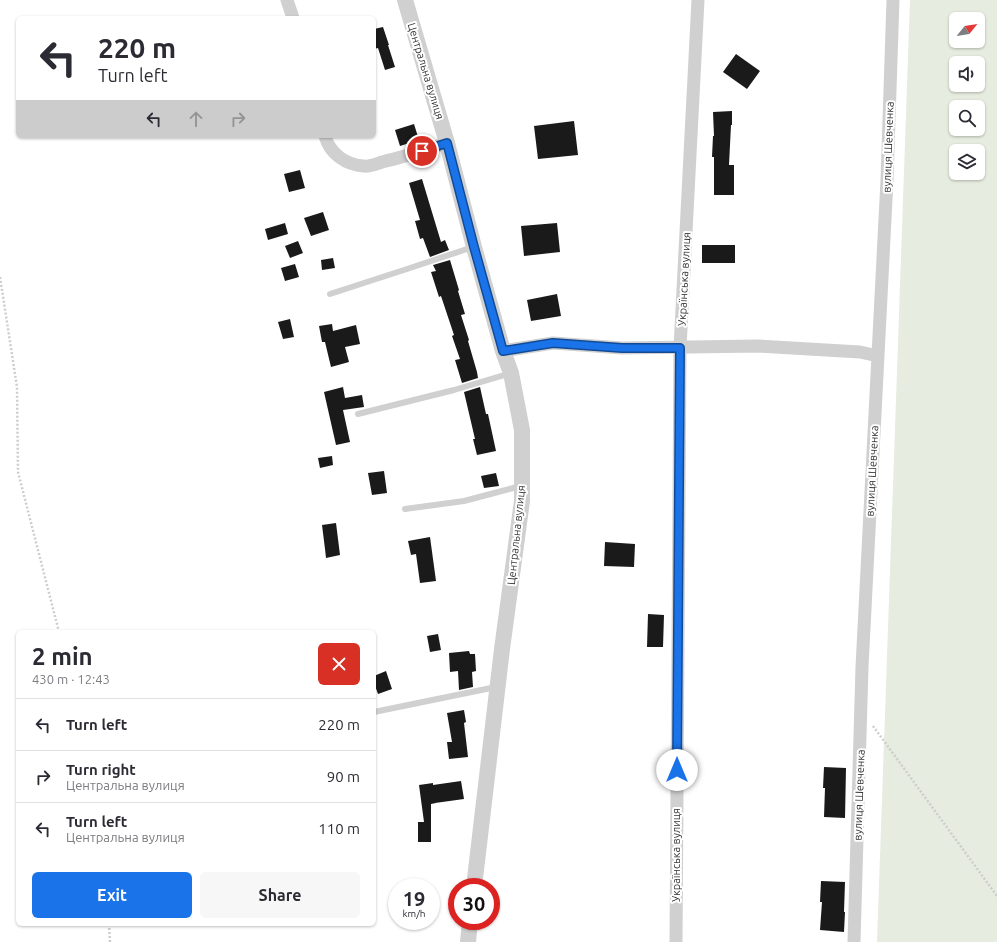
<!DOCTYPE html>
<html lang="en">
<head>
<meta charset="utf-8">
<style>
	:root { --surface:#fff; --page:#f7f7f7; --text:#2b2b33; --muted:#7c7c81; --line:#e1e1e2; --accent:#1a73e8 }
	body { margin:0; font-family:Ubuntu,sans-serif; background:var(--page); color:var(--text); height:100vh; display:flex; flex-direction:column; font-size:15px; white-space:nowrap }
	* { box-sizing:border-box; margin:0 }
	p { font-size:13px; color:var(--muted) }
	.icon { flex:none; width:22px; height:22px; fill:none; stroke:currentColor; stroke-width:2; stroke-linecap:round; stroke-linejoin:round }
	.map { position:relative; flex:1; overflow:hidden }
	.drawer { position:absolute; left:16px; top:630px; width:360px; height:296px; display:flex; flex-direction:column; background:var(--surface); border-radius:6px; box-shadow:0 1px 3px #0004 }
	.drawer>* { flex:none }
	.top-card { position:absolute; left:16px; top:16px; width:360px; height:122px; border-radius:6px; box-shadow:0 1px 3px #0004; background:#fff; color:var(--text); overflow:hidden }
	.needle { width:26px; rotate:60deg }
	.fabs { position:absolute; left:949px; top:12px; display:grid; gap:8px }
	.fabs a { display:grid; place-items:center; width:36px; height:36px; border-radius:6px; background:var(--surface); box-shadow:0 1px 3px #0004; font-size:20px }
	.speed { position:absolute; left:388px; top:878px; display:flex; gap:8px; font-size:20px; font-weight:700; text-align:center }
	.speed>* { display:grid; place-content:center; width:52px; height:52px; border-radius:50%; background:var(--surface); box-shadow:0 1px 3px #0004; line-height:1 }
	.speed small { font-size:10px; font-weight:400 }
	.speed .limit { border:6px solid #d22; background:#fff; color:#111 }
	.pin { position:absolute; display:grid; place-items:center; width:34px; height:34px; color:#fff; margin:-17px; border:2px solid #fff; border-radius:50%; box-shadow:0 1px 4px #0007 }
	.me { position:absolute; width:44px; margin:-22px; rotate:0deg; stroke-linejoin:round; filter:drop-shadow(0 0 3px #0008) }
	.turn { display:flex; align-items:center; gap:14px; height:84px; padding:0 16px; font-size:18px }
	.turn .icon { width:52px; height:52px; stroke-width:2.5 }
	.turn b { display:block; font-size:28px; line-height:34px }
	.lanes { display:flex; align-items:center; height:38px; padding:0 16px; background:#0003; justify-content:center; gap:20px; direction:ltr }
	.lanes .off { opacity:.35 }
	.round { display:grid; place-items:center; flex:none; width:42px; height:42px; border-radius:6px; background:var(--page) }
	.headline { display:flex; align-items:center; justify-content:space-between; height:68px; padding:0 16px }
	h1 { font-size:24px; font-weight:700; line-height:30px }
	.action { display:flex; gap:8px; margin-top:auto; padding:8px 16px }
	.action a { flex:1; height:46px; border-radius:6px; background:var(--accent); color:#fff; font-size:16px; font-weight:700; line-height:46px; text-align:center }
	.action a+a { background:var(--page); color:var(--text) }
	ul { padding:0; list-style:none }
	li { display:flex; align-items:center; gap:12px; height:52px; padding:0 16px; border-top:1px solid var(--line) }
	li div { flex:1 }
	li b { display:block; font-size:15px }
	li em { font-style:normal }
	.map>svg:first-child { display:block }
	.green { fill:#e6ecdf; fill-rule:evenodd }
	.building { fill:#1a1a1a }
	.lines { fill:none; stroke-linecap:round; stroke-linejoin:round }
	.path { stroke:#cdcdcd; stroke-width:2.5; stroke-dasharray:2 2; stroke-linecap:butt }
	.service { stroke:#d0d0d0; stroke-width:6 }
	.minor { stroke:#d0d0d0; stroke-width:13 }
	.tertiary { stroke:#d0d0d0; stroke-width:16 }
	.route-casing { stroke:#114b97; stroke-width:10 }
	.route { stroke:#1a73e8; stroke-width:7 }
	.labels { text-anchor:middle; stroke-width:4; stroke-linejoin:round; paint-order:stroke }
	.street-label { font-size:11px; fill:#333; stroke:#fff }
</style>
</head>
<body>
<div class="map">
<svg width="997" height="942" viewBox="0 0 997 942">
	<rect width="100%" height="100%" fill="#fff"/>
	<!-- green -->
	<path class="green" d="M910 0H997V942H877ZM956 19H978V41H956ZM956 63H978V85H956ZM956 107H978V129H956ZM956 151H978V173H956Z"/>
	<!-- building -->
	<path class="building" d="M383 27 389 45H388L395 67 385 70 378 48 374 49V29Z
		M736 54 760 71 747 89 723 72Z
		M732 111V125H731L729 165H734V195H714V157H712L713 136H714L713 112Z
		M574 121 578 155 538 159 534 126Z
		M414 124 419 140 400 146 395 130Z
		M300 170 305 188 289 192 284 174Z
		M422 179 441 242 445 240 449 250 430 257 423 238 420 239 415 221 420 220 409 183Z
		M323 212 329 230 311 236 304 218Z
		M285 223 288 234 268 240 265 229Z
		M557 223 560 252 524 256 521 226Z
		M298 241 303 253 290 258 285 246Z
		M702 245H735V263H702Z
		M333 258 335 268 322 270 321 260Z
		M450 260 459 290 458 291 465 314 461 315 469 340 468 341 477 372 478 378 462 383 455 360 460 359 452 336 454 335 441 296 439 297 431 272 436 271 433 265Z
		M295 264 299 277 285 281 281 268Z
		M557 294 561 316 531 321 527 300Z
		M290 319 294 337 283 339 278 322Z
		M332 324 333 331 356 325 360 344 345 347 349 362 331 367 325 342H322L319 326Z
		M343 387 345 398 362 395 364 407 343 410 350 442 336 445 324 392Z
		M480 387 486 414H488L496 451 477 455 473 439H475L464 392Z
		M332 456 333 465 320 468 318 458Z
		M384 471 387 493 372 495 368 473Z
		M496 473 499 486 484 488 481 476Z
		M336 523 340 555 326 558 325 549 322 525Z
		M430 537 436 581 420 583 416 554 411 555 408 541Z
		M605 542 635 544 634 567 604 566Z
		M648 614 664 615 663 647H647Z
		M438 634 441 650 430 652 427 636Z
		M469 651 470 654H475L476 671 472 672 473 687 459 690 458 671 450 672 449 653Z
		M386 671 392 689 378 694 374 683V676Z
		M464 710 466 722 464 723 468 757 449 759 447 742H452L447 713Z
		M824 767 846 768 845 818 824 817 825 788H823Z
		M461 781 464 799 435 803H436L431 804V842H418V822H424L419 785 433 783V785Z
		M821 881 845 882 844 912H845L844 932 820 930 822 902H820Z"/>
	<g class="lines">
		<!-- path -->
		<path class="path" d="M0 277 17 387 18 472 59 632
			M873 726 997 896
			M109 924 110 942"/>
		<!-- service -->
		<path class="service" d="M330 294 407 269 473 247
			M358 414 454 390 511 373
			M405 509 464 501 521 486
			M374 712 496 687"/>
		<!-- minor -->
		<path class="minor" d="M287 0 293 18
			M325 136C330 154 346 165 364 166 369 167 376 164 382 162 404 157 425 150 447 143
			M503 351 553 343 622 348 758 346 860 352 878 356
			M676 942 680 348 698 0
			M854 942 862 667 887 180 893 0"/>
		<!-- tertiary -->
		<path class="tertiary" d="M405 0 447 143 474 247 503 351 511 373 522 430V501L502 649 474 887
			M468 942 470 921"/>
	</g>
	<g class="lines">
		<!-- route casing -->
		<g class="route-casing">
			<path id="route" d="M422 151 447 143 474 247 503 351 553 343 622 348H680L677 770"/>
		</g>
		<!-- route -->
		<use href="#route" class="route"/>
	</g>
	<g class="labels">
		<!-- street labels -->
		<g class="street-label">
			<text transform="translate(426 71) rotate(73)" y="4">Центральна вулиця</text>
			<text transform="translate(888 147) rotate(-88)" y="4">вулиця Шевченка</text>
			<text transform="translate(684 279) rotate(-87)" y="4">Українська вулиця</text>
			<text transform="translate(872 471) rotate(-87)" y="4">вулиця Шевченка</text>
			<text transform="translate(516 535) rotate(-84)" y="4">Центральна вулиця</text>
			<text transform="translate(859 795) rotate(-88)" y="4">вулиця Шевченка</text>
			<text transform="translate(676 855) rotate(-90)" y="4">Українська вулиця</text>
		</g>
	</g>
</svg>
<div class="fabs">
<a><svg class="needle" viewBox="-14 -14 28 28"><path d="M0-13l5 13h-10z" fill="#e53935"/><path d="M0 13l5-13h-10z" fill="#7c7c81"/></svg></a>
<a><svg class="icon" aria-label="sound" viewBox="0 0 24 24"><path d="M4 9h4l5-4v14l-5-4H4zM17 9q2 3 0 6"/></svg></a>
<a><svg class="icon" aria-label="search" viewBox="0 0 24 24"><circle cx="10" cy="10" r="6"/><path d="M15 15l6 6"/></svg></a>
<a><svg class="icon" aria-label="layers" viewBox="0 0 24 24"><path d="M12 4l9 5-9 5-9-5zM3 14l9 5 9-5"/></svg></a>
</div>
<div class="speed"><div>19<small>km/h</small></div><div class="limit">30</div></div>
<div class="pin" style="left:422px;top:151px;background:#d93025"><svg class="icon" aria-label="arrive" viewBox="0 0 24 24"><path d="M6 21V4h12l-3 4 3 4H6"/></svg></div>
<svg class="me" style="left:677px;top:770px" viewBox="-20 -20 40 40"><circle r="19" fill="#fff"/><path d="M0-13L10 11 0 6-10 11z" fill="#1a73e8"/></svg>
<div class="top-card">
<div class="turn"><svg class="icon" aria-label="left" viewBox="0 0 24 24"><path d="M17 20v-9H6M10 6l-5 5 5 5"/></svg><div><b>220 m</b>Turn left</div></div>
<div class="lanes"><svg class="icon" aria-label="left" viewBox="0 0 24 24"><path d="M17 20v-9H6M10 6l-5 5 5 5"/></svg><svg class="icon off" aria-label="ahead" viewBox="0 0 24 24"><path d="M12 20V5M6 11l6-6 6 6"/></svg><svg class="icon off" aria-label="right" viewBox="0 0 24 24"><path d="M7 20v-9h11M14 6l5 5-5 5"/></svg></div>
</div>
<section class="drawer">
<div class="headline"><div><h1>2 min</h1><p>430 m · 12:43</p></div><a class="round" style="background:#d93025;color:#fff"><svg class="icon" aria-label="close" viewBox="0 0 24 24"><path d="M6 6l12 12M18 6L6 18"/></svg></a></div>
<ul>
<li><svg class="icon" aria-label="left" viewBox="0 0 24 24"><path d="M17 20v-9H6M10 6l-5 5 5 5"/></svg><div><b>Turn left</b></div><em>220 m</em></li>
<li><svg class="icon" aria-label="right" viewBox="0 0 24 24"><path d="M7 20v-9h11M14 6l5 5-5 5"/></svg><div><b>Turn right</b><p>Центральна вулиця</p></div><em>90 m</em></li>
<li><svg class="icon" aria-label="left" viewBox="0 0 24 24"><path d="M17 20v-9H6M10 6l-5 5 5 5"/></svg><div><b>Turn left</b><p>Центральна вулиця</p></div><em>110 m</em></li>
</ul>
<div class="action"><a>Exit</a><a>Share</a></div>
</section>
</div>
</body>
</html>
